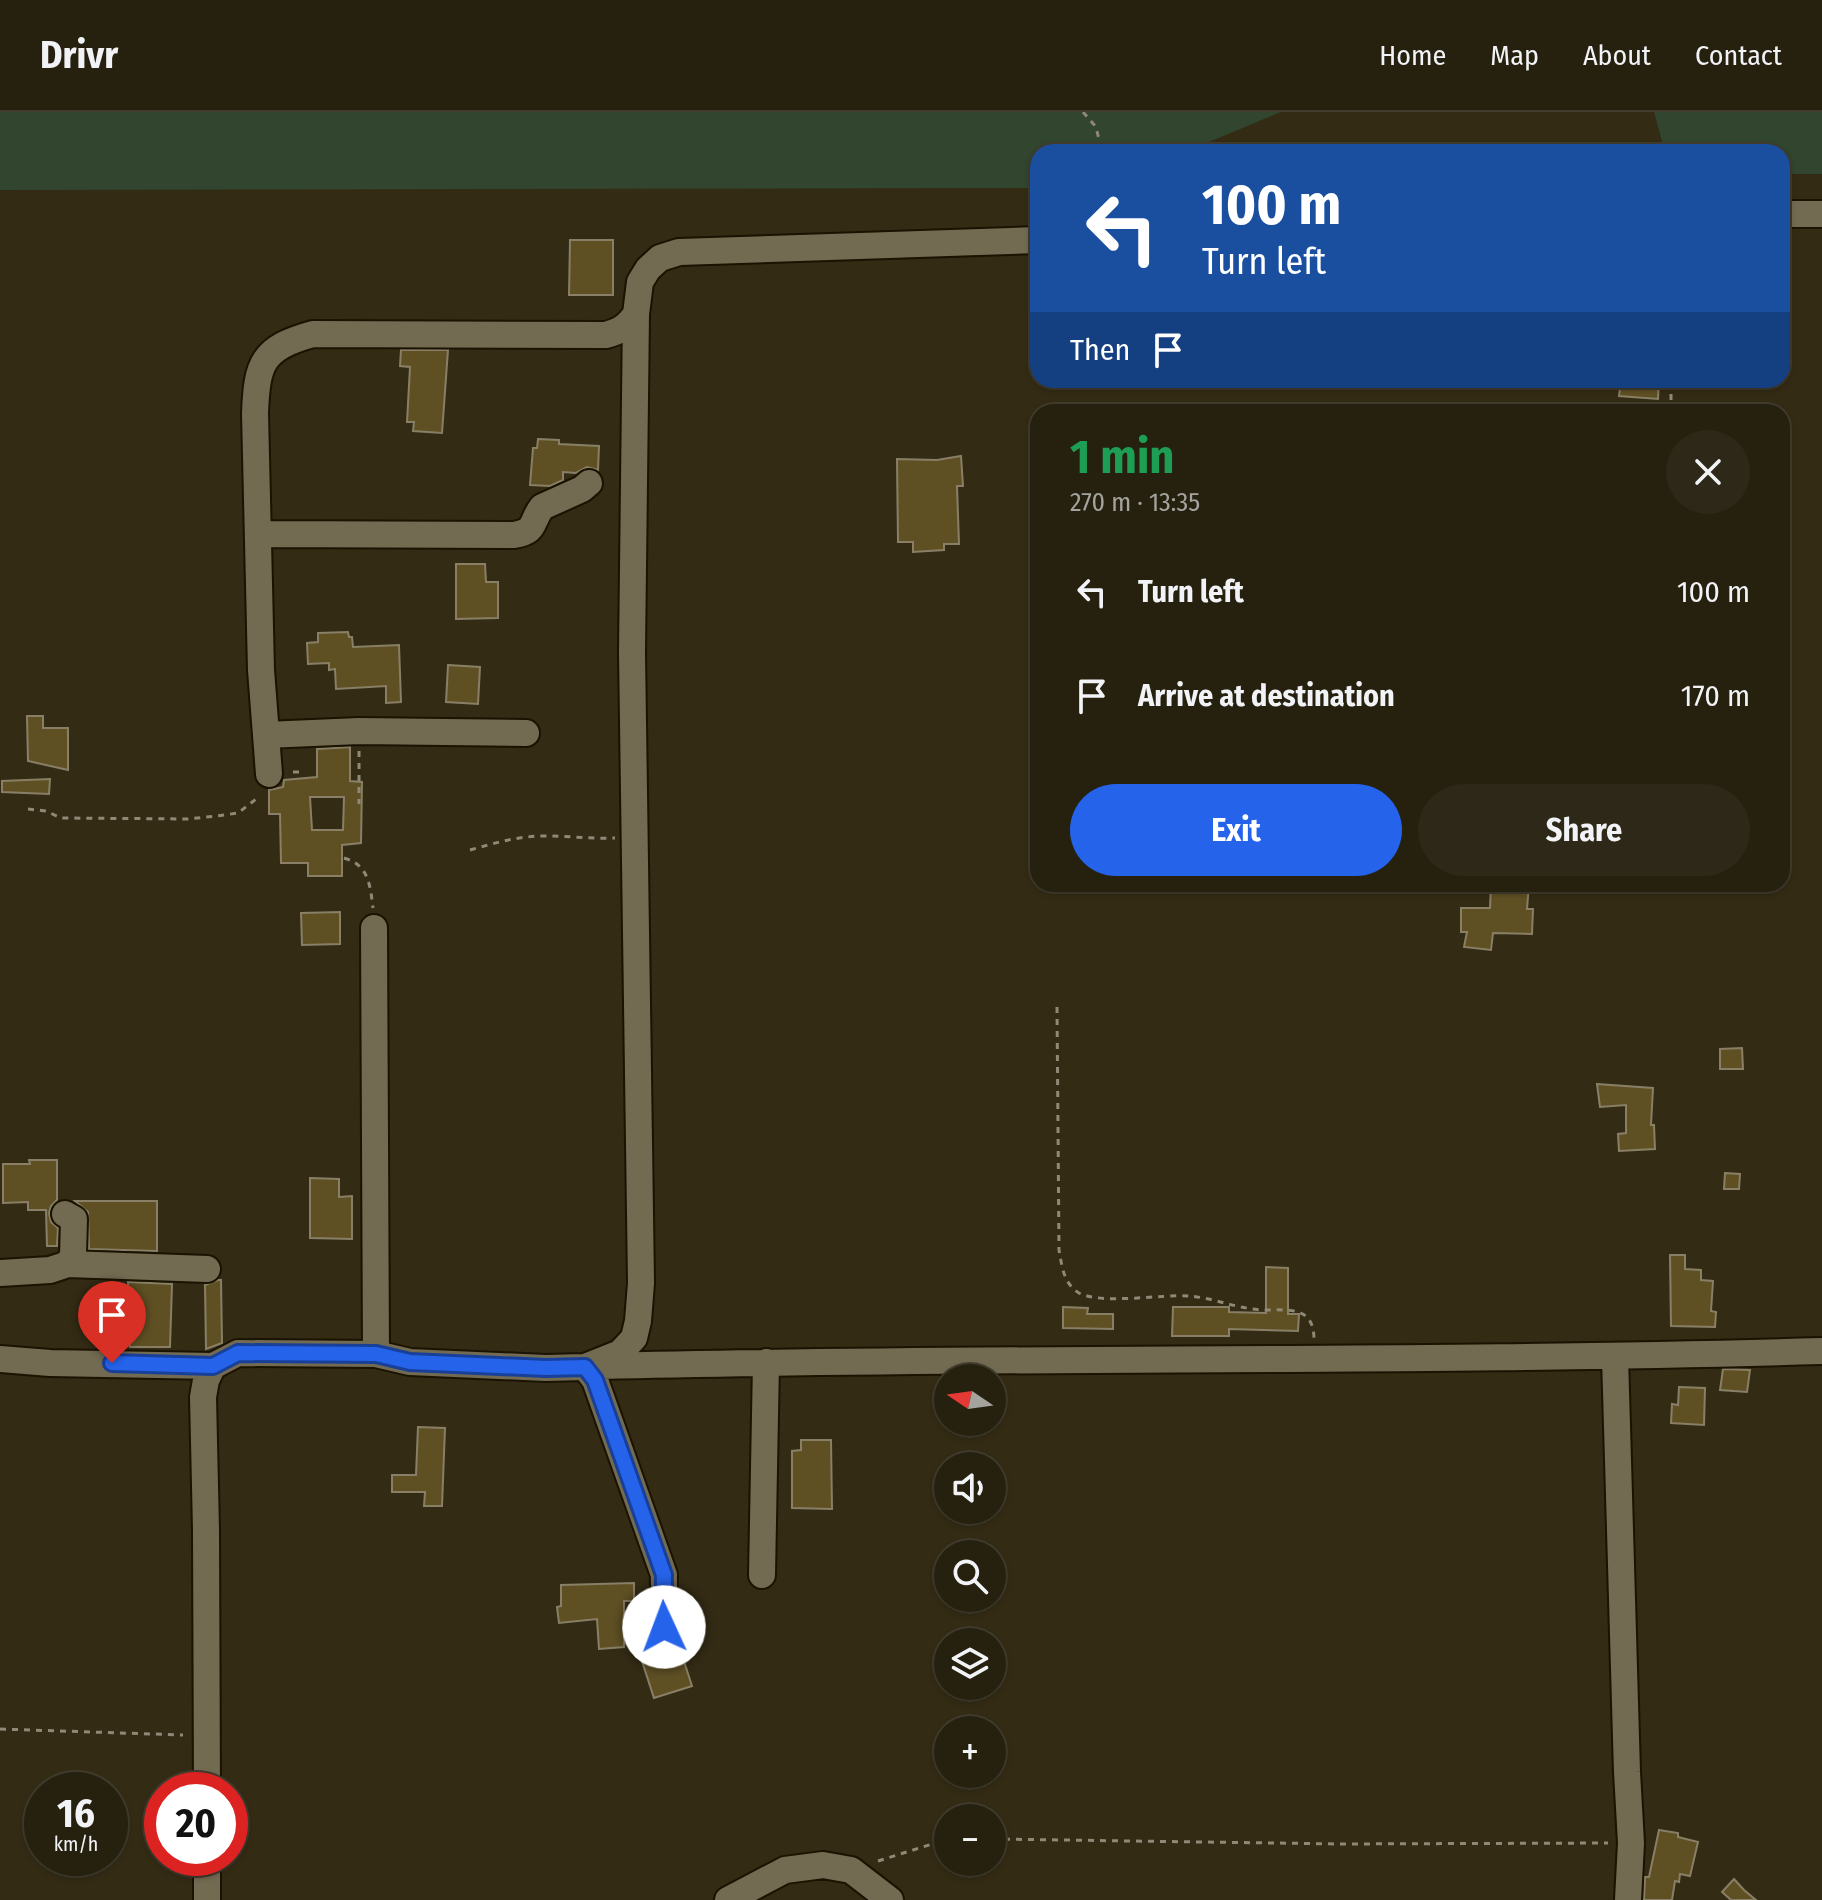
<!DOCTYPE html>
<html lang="en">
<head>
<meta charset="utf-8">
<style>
	:root { --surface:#26200f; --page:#2e2818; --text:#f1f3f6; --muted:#a4a39e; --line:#423e2f; --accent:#2563eb }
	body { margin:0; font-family:"Fira Sans Condensed",sans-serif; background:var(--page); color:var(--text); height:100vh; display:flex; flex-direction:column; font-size:30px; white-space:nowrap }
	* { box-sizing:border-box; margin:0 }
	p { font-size:26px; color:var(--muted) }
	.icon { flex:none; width:44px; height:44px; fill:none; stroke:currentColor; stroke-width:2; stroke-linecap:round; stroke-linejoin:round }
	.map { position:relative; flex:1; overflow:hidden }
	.details { position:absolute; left:1030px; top:292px; width:760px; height:488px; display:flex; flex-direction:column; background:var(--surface); border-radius:24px; box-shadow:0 2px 6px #0004,0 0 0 2px var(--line) }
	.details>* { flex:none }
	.guide { position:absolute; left:1030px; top:32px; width:760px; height:244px; border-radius:24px; box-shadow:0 2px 6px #0004,0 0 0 2px var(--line); background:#1a4fa0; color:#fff; overflow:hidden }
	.needle { width:52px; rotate:283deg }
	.fabs { position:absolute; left:934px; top:1252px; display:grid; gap:16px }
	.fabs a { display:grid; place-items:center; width:72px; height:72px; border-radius:50%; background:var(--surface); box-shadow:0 2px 6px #0004,0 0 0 2px var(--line); font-size:40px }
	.speed { position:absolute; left:24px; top:1660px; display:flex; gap:16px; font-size:40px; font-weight:700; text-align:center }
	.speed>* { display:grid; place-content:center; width:104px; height:104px; border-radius:50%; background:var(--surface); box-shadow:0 2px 6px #0004,0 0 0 2px var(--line); line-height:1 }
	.speed small { font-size:20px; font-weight:400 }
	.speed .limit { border:12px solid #d22; background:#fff; color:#111 }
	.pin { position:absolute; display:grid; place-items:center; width:68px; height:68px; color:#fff; margin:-82px -34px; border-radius:50% 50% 50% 0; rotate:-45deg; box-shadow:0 0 8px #0007 }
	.pin .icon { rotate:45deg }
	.me { position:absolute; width:88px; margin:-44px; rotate:358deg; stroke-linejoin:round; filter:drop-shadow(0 0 6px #0008) }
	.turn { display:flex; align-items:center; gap:28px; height:168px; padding:0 40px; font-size:36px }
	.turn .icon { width:104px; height:104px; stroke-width:2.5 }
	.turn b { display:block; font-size:56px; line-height:68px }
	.then { display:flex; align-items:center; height:76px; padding:0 40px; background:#0003; gap:16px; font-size:30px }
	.round { display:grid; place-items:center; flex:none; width:84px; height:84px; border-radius:42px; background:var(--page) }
	.overview { display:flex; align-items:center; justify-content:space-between; height:136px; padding:0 40px }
	h1 { font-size:48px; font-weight:700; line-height:60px; color:#1e9e55 }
	.primary-button { display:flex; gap:16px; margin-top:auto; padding:16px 40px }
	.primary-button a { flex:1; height:92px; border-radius:48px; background:var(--accent); color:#fff; font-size:32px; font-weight:700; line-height:92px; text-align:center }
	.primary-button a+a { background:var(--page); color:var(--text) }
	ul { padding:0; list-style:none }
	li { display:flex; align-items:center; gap:24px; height:104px; padding:0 40px }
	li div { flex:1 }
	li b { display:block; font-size:30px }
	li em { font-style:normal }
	header { display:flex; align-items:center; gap:48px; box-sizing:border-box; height:112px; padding:0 40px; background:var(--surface); border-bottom:2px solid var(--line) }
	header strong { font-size:38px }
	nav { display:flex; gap:44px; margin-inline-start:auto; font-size:28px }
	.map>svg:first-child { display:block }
	.green { fill:#31452f }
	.building { fill:#5f5024; stroke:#887f66; stroke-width:2; fill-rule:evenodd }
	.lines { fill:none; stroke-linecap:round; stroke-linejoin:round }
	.minor-casing { stroke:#1a1300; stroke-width:30 }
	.path { stroke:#8f8977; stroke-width:3; stroke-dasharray:6 6; stroke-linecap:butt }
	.minor { stroke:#736a52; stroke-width:26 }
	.route-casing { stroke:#184099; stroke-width:20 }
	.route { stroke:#2563eb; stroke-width:14 }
</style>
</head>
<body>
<header>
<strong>Drivr</strong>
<nav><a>Home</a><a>Map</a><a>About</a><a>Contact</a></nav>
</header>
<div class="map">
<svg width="1822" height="1788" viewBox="0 0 1822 1788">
	<rect width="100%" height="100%" fill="#332b14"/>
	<!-- green -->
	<path class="green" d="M0 0H1281L1185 40H1038V76L0 78Z
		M1654 0H1822V62H1782V40H1665Z"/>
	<!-- building -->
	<path class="building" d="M570 128H613V183H569Z
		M401 238H448L442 321 413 319 414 310H407L410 255 400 254Z
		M1621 268H1659L1658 287 1619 284Z
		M538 327 559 328V332L599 334 598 358 587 355 576 361 563 360V368L550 374 530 373 533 336H537Z
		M961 344 963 374H957L959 432H944V438L913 440V430H898L897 347 937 348Z
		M456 452H485L486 470H498V506L456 507Z
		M348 520 349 525H352L353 535 399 533 401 590 386 591V574L336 577 335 557 329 558V551L308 552 307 531 318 530V521Z
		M448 553 480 555 478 592 446 590Z
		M27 604H43V616H68V658L28 649Z
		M350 635V669L362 670 361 731 342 733V764H308V751H281L280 702H269V678L283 675 284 668 317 665V637ZM310 685H344L343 718H312Z
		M50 667 49 682 2 680V669Z
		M1491 772H1529L1527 797H1533L1532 822 1493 821 1491 838 1464 835 1467 820H1461V796H1490Z
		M340 800V832L302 833 301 801Z
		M1742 936 1743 957H1720V937Z
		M1597 972 1653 976 1651 1013H1654L1655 1037 1619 1039 1618 1022 1626 1021V993L1600 995Z
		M29 1048H57V1088L51 1094 49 1101 51 1110 58 1116 57 1134H47L46 1098H28V1090L3 1091V1052H30Z
		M1725 1061 1740 1062 1739 1077H1724Z
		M310 1066 339 1067V1085L352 1084V1127L310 1126Z
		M75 1089H157V1139L89 1137 88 1100Z
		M1670 1143H1685V1157L1701 1158V1168L1713 1169 1711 1199 1716 1200 1715 1215 1671 1214Z
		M1266 1155 1288 1156V1202H1299L1298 1219 1229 1217V1224H1172L1173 1195H1229V1200L1266 1201Z
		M218 1168H221L222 1231 206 1237 205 1173Z
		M128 1170 172 1172 170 1235H130Z
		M1063 1195 1088 1196 1087 1202H1113V1217L1063 1216Z
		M1723 1257 1750 1258 1747 1280 1720 1278Z
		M1679 1275 1705 1276 1704 1313 1671 1311 1672 1292 1678 1293Z
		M418 1315 445 1316 442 1394H424L425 1380H392V1363H416Z
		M801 1328H831L832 1397 792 1396V1339L801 1338Z
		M634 1471V1489H624V1535L599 1537 597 1507 559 1511 557 1495 561 1494V1473Z
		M669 1532 672 1543 681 1540 692 1574 654 1586 638 1537 646 1534 658 1538Z
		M1659 1718 1678 1721V1725L1698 1730 1690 1764 1680 1762 1679 1770 1675 1769 1672 1788H1644L1645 1765H1649Z
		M1734 1767 1744 1778 1756 1788H1731L1722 1780Z"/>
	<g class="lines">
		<!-- minor casing -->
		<g class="minor-casing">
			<path id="minor" d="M1782 102H1822
				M259 422 514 423C537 419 530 411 542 395L582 377 589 371
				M266 623 359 619 526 621
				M269 662 261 558 255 301C257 251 262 236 313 222L606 223C620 219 627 215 636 202
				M374 816 376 1242
				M68 1152 207 1157
				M0 1161 50 1158 68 1152 73 1143 74 1107 65 1102
				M1615 1245 1627 1660 1631 1731 1628 1788
				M0 1247 50 1251 213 1254
				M600 1254C1007 1244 1415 1251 1822 1239
				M585 1255 595 1268 664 1463C663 1481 668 1498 664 1515L655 1522
				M762 1463 766 1250
				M207 1678 206 1418 203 1285 206 1268 213 1254 238 1241 376 1242 410 1250 546 1256 585 1255 620 1241 634 1226 638 1209 641 1171 632 540 636 202 640 170 648 157 660 146 679 140 1038 128
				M207 1746V1788
				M728 1788 785 1758 823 1753 851 1758 890 1788"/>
		</g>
		<!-- path -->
		<path class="path" d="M1083 0 1096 15 1102 40
			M1671 300V268
			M359 639V692
			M293 660H301
			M28 697 46 699 61 706 188 707 217 704 238 701 260 684
			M470 738C495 731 518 724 545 724 568 724 591 727 615 726
			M344 746C369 753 370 773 373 796
			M1057 895 1059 1138C1062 1154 1063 1171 1079 1181 1102 1193 1162 1182 1190 1184 1211 1186 1231 1194 1252 1197 1279 1201 1313 1188 1314 1226
			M0 1617 183 1623
			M992 1727 1342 1732 1608 1731
			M878 1749 948 1727"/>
		<!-- minor -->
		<use href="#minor" class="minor"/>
	</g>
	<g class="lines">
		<!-- route casing -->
		<g class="route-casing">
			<path id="route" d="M112 1251 213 1254 238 1241 376 1242 410 1250 546 1256 585 1255 595 1268 664 1463C663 1480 668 1498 664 1515"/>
		</g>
		<!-- route -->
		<use href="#route" class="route"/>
	</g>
</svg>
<div class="fabs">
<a><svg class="needle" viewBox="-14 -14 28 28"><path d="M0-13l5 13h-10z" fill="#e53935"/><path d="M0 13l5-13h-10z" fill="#a4a39e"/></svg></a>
<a><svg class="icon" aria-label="sound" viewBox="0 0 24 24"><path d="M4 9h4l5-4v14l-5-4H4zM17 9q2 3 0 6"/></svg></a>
<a><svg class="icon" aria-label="search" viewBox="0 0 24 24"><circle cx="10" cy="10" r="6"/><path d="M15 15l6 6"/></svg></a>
<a><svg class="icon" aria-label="layers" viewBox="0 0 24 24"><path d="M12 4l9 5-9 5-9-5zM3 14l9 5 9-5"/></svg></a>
<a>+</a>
<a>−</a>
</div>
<div class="speed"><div>16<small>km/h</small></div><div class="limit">20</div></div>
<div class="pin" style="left:112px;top:1251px;background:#d93025"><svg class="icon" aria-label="arrive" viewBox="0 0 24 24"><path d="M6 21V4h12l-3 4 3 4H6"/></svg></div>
<svg class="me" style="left:664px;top:1515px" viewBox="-20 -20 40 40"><circle r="19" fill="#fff"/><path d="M0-13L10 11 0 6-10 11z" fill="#2563eb"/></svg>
<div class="guide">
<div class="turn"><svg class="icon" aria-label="left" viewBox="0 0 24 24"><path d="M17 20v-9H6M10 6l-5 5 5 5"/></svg><div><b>100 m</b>Turn left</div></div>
<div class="then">Then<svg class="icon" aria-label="arrive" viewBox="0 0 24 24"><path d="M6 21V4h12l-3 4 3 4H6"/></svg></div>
</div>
<section class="details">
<div class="overview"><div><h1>1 min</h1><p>270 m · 13:35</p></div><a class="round"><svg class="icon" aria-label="close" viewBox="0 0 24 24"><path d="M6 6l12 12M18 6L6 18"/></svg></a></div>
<ul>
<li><svg class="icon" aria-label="left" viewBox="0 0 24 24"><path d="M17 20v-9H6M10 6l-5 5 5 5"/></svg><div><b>Turn left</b></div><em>100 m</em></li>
<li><svg class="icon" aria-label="arrive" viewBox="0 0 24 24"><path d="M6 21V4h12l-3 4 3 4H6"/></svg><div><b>Arrive at destination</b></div><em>170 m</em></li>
</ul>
<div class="primary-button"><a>Exit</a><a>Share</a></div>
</section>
</div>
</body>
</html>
